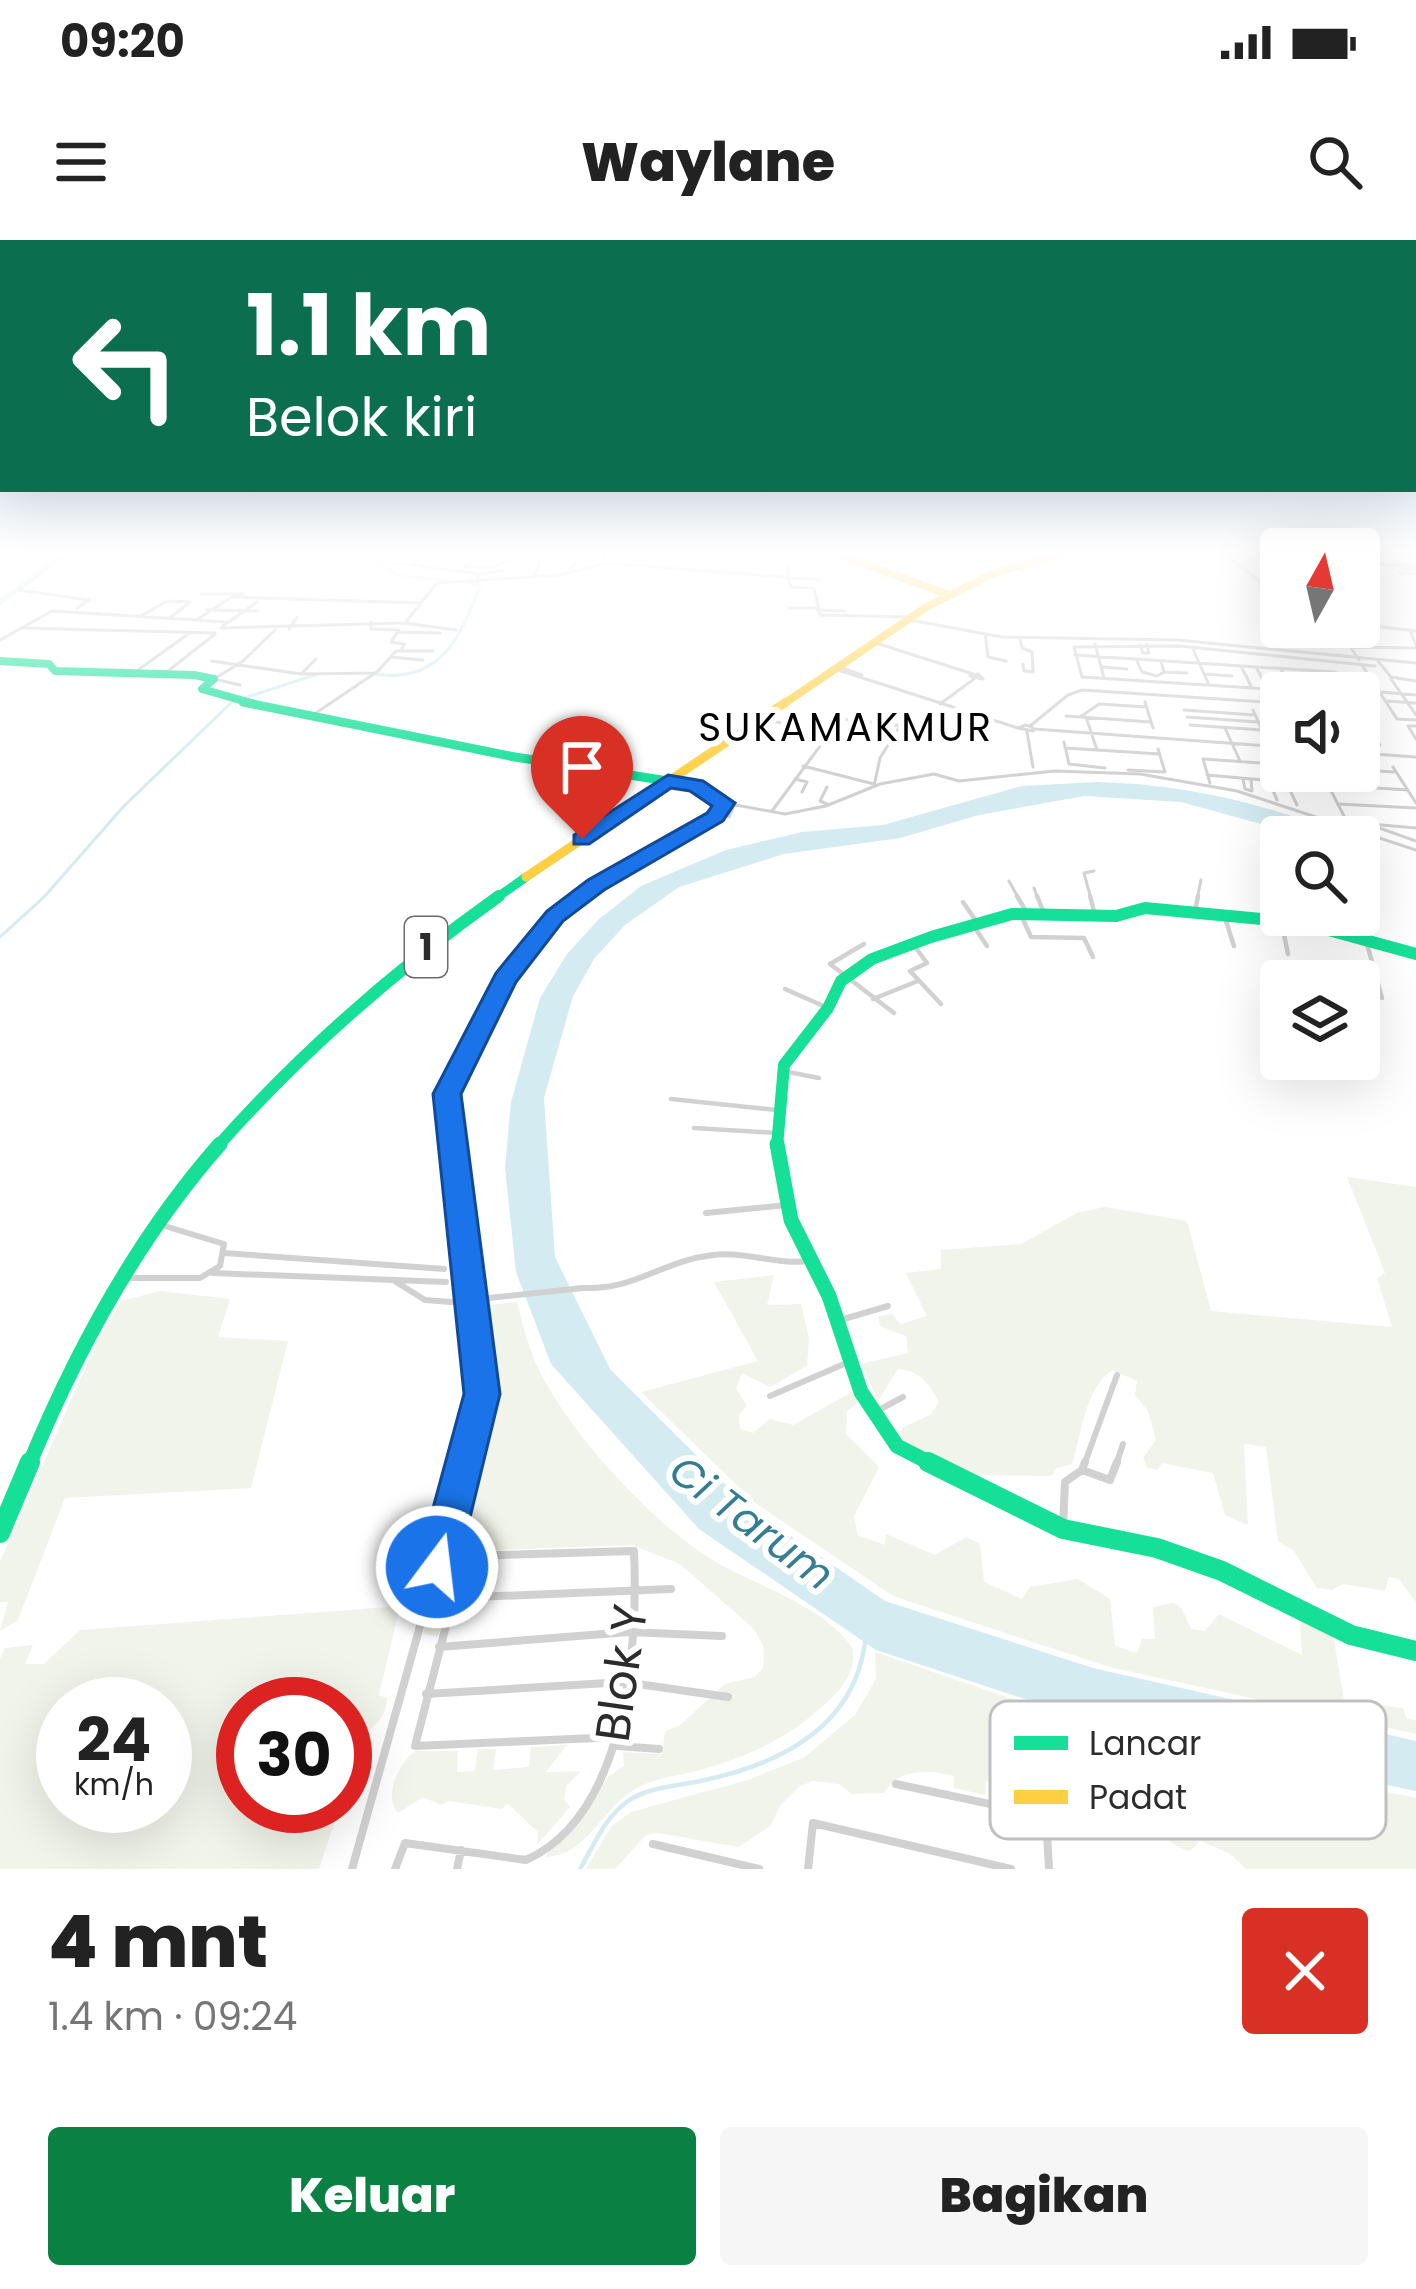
<!DOCTYPE html>
<html lang="id">
<head>
<meta charset="utf-8">
<style>
	:root { --surface:#fff; --page:#f6f6f6; --text:#222; --muted:#767676; --accent:#0b8043 }
	body { margin:0; font-family:Poppins,sans-serif; background:var(--page); color:var(--text); height:100vh; display:flex; flex-direction:column; font-size:45px; white-space:nowrap }
	* { box-sizing:border-box; margin:0 }
	p { font-size:39px; color:var(--muted) }
	.icon { flex:none; width:66px; height:66px; fill:none; stroke:currentColor; stroke-width:2; stroke-linecap:round; stroke-linejoin:round }
	.map { position:relative; height:1629px; overflow:hidden }
	.side { display:flex; flex-direction:column; background:var(--surface); flex:1 }
	.side>* { flex:none }
	.top-card { position:absolute; left:0px; top:0px; width:1416px; height:252px; box-shadow:0 12px 48px #0002; background:#0b6e4f; color:#fff; overflow:hidden }
	.needle { width:78px; rotate:8deg }
	.tools { position:absolute; left:1260px; top:288px; display:grid; gap:24px }
	.tools a { display:grid; place-items:center; width:120px; height:120px; border-radius:12px; background:var(--surface); box-shadow:0 12px 48px #0002; font-size:60px }
	.speed { position:absolute; left:36px; top:1437px; display:flex; gap:24px; font-size:60px; font-weight:700; text-align:center }
	.speed>* { display:grid; place-content:center; width:156px; height:156px; border-radius:50%; background:var(--surface); box-shadow:0 12px 48px #0002; line-height:1 }
	.speed small { font-size:30px; font-weight:400 }
	.speed .limit { border:18px solid #d22; background:#fff; color:#111 }
	.pin { position:absolute; display:grid; place-items:center; width:102px; height:102px; color:#fff; margin:-123px -51px; border-radius:50% 50% 50% 0; rotate:-45deg; box-shadow:0 0 12px #0007 }
	.pin .icon { rotate:45deg }
	.me { position:absolute; width:132px; margin:-66px; rotate:15deg; stroke-linejoin:round; filter:drop-shadow(0 0 9px #0008) }
	.turn { display:flex; align-items:center; gap:42px; height:252px; padding:0 48px; font-size:54px }
	.turn .icon { width:156px; height:156px; stroke-width:2.5 }
	.turn b { display:block; font-size:84px; line-height:102px }
	.round { display:grid; place-items:center; flex:none; width:126px; height:126px; border-radius:12px; background:var(--page) }
	.overview { display:flex; align-items:center; justify-content:space-between; height:204px; padding:0 48px }
	h1 { font-size:72px; font-weight:800; line-height:90px }
	.cta { display:flex; gap:24px; margin-top:auto; padding:24px 48px }
	.cta a { flex:1; height:138px; border-radius:12px; background:var(--accent); color:#fff; font-size:48px; font-weight:800; line-height:138px; text-align:center }
	.cta a+a { background:var(--page); color:var(--text) }
	.status { display:flex; justify-content:space-between; align-items:center; height:84px; padding:0 60px; background:var(--surface); direction:ltr }
	.status svg { height:33px; fill:currentColor }
	header { display:flex; justify-content:space-between; align-items:center; height:156px; padding:0 48px; background:var(--surface); font-size:54px; font-weight:800 }
	.map>svg:first-child { display:block }
	.green { fill:#f1f4ea; fill-rule:evenodd }
	.water { fill:#d4ebf2 }
	.lines { fill:none; stroke-linecap:round; stroke-linejoin:round }
	.stream-far1 { stroke:#d4ebf2; stroke-width:3 }
	.stream { stroke:#d4ebf2; stroke-width:4.5 }
	.river { stroke:#d4ebf2; stroke-width:6 }
	.street-far3 { stroke:#d1d1d1; stroke-width:3 }
	.street-far2 { stroke:#d1d1d1; stroke-width:4.5 }
	.street-far1 { stroke:#d1d1d1; stroke-width:6 }
	.street { stroke:#d1d1d1; stroke-width:8 }
	.fast-far4 { stroke:#16e098; stroke-width:8 }
	.fast-far3 { stroke:#16e098; stroke-width:9 }
	.fast-far2 { stroke:#16e098; stroke-width:12 }
	.fast-far1 { stroke:#16e098; stroke-width:15 }
	.fast { stroke:#16e098; stroke-width:20 }
	.slow-far1 { stroke:#ffcf43; stroke-width:8 }
	.slow { stroke:#ffcf43; stroke-width:9 }
	.street-bridge { stroke:#d1d1d1; stroke-width:6 }
	.route { fill:#1a73e8; stroke:#114b97; stroke-width:3 }
	.labels { text-anchor:middle; stroke-width:12; stroke-linejoin:round; paint-order:stroke }
	.shield { fill:#fff; stroke:#6b6b6b; stroke-width:3 }
	.shield-label { font-size:36px; font-weight:bold; fill:#2c2c2c }
	.far-quarter-label { font-size:39px; letter-spacing:3px; fill:#000; stroke:#fff }
	.water-label { font-size:42px; font-style:italic; fill:#347d94; stroke:#fff }
	.near-street-label { font-size:48px; fill:#2c2c2c; stroke:#fff }
	.key { fill:#fff; stroke:#c0c0c0; stroke-width:3 }
	.key-label { font-size:33px; fill:#2c2c2c }
</style>
</head>
<body>
<div class="status"><b>09:20</b><svg viewBox="0 0 49 12"><path d="M0 12V9h3v3zM5 12V6h3v6zM10 12V3h3v9zM15 12V0h3v12zM26 1h20v11H26zM47 4h2v5h-2z"/></svg></div>
<header><svg class="icon" aria-label="menu" viewBox="0 0 24 24"><path d="M4 6h16M4 12h16M4 18h16"/></svg>Waylane<svg class="icon" aria-label="search" viewBox="0 0 24 24"><circle cx="10" cy="10" r="6"/><path d="M15 15l6 6"/></svg></header>
<div class="map">
<svg width="1416" height="1629" viewBox="0 0 1416 1629">
	<rect width="100%" height="100%" fill="#fff"/>
	<!-- green -->
	<path class="green" d="M1347 937 1416 947V1362L1399 1339 1389 1337 1385 1351 1343 1344 1332 1350 1317 1348 1294 1311 1278 1301 1266 1207 1244 1204 1248 1285 1225 1275 1213 1233 1162 1223 1158 1230 1147 1228 1143 1218 1156 1200 1148 1171 1135 1155 1137 1141 1112 1130C1084 1151 1082 1193 1072 1224L1057 1228 1051 1236 965 1235 906 1206 900 1196 902 1188 930 1175 939 1162C929 1143 920 1131 898 1129L878 1161 861 1124 908 1113 906 1096 880 1086 878 1076 892 1074 901 1084 927 1076 906 1033 941 1029V1010L1021 1004 1077 973 1104 967 1187 981 1211 1071 1392 1087 1377 1038 1385 1033Z
		M774 1035 767 1065 801 1064 809 1099 807 1126 770 1147 742 1133 736 1149 747 1166 739 1175 740 1189 753 1193 770 1179 793 1185 852 1152 860 1161 847 1171 846 1194 879 1227 854 1276 858 1295 885 1305 886 1294 935 1315 966 1297 980 1304 984 1342 1022 1359 1030 1347 1078 1339 1110 1359 1115 1406 1137 1413 1142 1399H1155L1153 1367 1174 1363 1182 1369 1191 1389 1205 1391 1219 1374 1302 1415 1300 1380 1333 1394 1345 1467 1362 1469V1462L1403 1468 1407 1479 1416 1480V1494L1109 1427 893 1356 754 1262 641 1152 758 1121 714 1042Z
		M160 1051 230 1059 218 1097 288 1101 251 1248 65 1258 18 1380 0 1391 8 1362H0V1322L98 1099 121 1061Z
		M517 1062C523 1086 529 1110 540 1132 572 1196 653 1284 714 1321 755 1345 827 1367 853 1409 855 1433 843 1448 825 1464 788 1499 743 1519 693 1532 675 1536 656 1538 639 1547 601 1566 590 1615 545 1617L609 1536 624 1526 623 1512 662 1514 665 1491 679 1486 725 1444 755 1437 763 1428 764 1408 755 1390 680 1324 632 1305 464 1311 438 1396 423 1394 483 1180 485 1152 478 1096 489 1092 488 1079 476 1082 474 1067Z
		M389 1367 399 1370 379 1455 387 1458C386 1479 376 1482 365 1497L361 1557 345 1559V1464H243V1566H340L319 1629H0V1419L5 1408 33 1405 25 1424H44L80 1390ZM63 1464H165V1566H63Z
		M875 1412 1120 1496 1416 1558V1629H1246L1229 1613 1200 1601 1190 1611C1169 1606 1156 1587 1137 1575L1128 1582 1108 1570 1100 1558C1062 1561 1024 1547 986 1541L985 1555 954 1548V1536C926 1529 898 1529 884 1553L852 1554 839 1544 812 1541 799 1547 780 1566 770 1586 739 1607 658 1593 646 1595 615 1629H586L611 1587 631 1572 748 1540 805 1517 855 1475 876 1439Z
		M567 1505 546 1532 581 1531 566 1546 564 1560 570 1567 537 1605 538 1592 508 1564 501 1569 449 1561 441 1565 423 1557 398 1573C383 1555 398 1525 415 1511H458L457 1532 475 1531 478 1509H496L493 1530 529 1527 531 1507Z"/>
	<!-- water -->
	<path class="water" d="M1097 542C1181 544 1269 563 1345 597H1308L1181 562 1084 556 979 575 900 598 784 614 679 647 625 685 594 719 573 756 544 858 555 1017 610 1129 746 1265 885 1361 1093 1428 1416 1501V1551L1122 1491 876 1410 699 1289 551 1124 516 1032 505 928 511 862 540 758 567 714 599 679 641 646 726 610 802 592 883 585 1022 546Z"/>
	<g class="lines">
		<!-- stream-far1 -->
		<path class="stream-far1" d="M388 311 378 322 397 335 448 341
			M373 434C439 444 459 401 480 346L469 343
			M0 697 44 657 124 566 232 462 315 435"/>
		<!-- stream -->
		<path class="stream" d="M580 1629C594 1605 605 1577 628 1561 649 1547 676 1546 700 1541 778 1525 854 1488 865 1402"/>
		<!-- river -->
		<path class="river" d="M0 362 51 324"/>
		<!-- street-far3 -->
		<path class="street-far3" d="M70 311 19 350 89 360 77 368
			M421 311 427 312 412 325 478 334V342
			M1221 311 1263 344 1261 348 1275 365
			M527 313 540 320 536 335
			M1362 313H1409
			M426 314 440 315
			M394 323 412 325
			M1365 324 1416 325
			M464 327 492 328 527 311
			M788 327V339
			M464 328 480 311
			M570 329 585 312 603 313 604 323
			M1404 329H1416
			M1399 333 1416 334
			M478 334 503 331
			M788 339 791 347 814 348 820 375 910 377
			M1263 344 1281 350
			M201 354H243
			M790 368H817
			M207 370 258 371
			M817 370 845 371
			M141 376 167 361 190 362 171 377
			M196 380 226 382
			M910 380 1002 397 1177 400 1416 423
			M371 382V389L399 390 391 402 404 404 402 408
			M405 383 456 390
			M1359 384 1416 391
			M1368 385 1378 395
			M223 386 257 362
			M1337 387 1359 420
			M23 388 215 393
			M221 388 405 383 437 343 560 335 605 323 820 340
			M289 389 297 377
			M1410 390 1416 405
			M1327 391 1343 392
			M397 392 440 393
			M985 393 988 417 1006 421
			M1020 399 1022 408 1032 412 1033 432 1024 431 1023 424
			M0 400 52 371 196 380 232 357 421 363
			M876 403 973 434
			M1095 404 1104 438
			M1140 405 1143 413H1149L1147 405
			M1192 407 1209 445
			M1352 407 1416 408
			M1075 415 1334 432 1348 437 1357 453
			M390 417 423 420
			M212 421 301 434 316 419
			M1137 421 1142 432 1157 436 1164 432 1161 421
			M1378 421 1391 437 1416 441
			M1362 425 1397 479 1416 480
			M1241 426 1252 448
			M839 427 862 435
			M1103 427 1127 429
			M1256 427 1267 448
			M1280 428 1288 441 1311 443 1304 430
			M835 429 1018 488
			M138 430 191 392
			M168 431 215 394
			M1164 432 1187 433
			M303 434 376 433
			M978 434 983 439 970 436Z
			M1204 434 1232 436
			M214 439 243 421 275 390
			M214 439 240 445
			M1391 439 1416 475
			M1311 440 1335 442
			M1380 452 1416 455
			M1328 453 1082 437 1074 407 1180 406 1375 426
			M1359 456 1367 469H1359
			M1386 461 1416 463
			M1145 462 1153 488
			M940 464 974 439
			M1184 470 1255 475
			M1253 470 1265 497
			M313 475 378 431 396 411H433
			M1066 476 1151 482
			M1362 476 1380 505
			M1080 477 1099 464 1147 467
			M1086 477 1097 510
			M1187 477 1258 482
			M761 479 890 503
			M1026 485 1032 487 1033 491 1018 488Z
			M1190 485 1262 490
			M1030 486 1068 455 1082 450 1281 463
			M1416 486H1408L1416 499
			M1225 488 1240 521
			M1034 489 1281 507
			M1027 492 1033 527
			M878 494 894 497
			M1359 497 1376 498
			M1064 502 1069 524 1105 528
			M1065 508 1160 514
			M1359 513 1416 517
			M1275 519 1297 565
			M803 526 874 544
			M1393 527 1416 563
			M1128 530 1165 532 1158 509
			M1359 530 1395 532
			M1321 531 1347 582 1416 588
			M1207 535 1286 542
			M795 539 807 542 802 552
			M1243 539 1245 549 1252 551 1251 540
			M671 541 696 546 714 561 785 574 826 566 880 544 934 534 959 541 1055 531 1140 534 1237 551 1416 610
			M1269 541 1277 560
			M1210 543 1203 519 1277 524
			M1330 545 1408 550
			M874 546 880 518 900 486
			M827 547 820 561 827 564
			M1338 564 1416 568
			M772 571 840 479 913 487
			M729 577 735 563
			M1371 585 1416 601
			M1009 641 1019 659
			M1034 648 1038 659
			M578 659 715 577 724 563
			M1091 659 1084 633 1094 631
			M1197 659 1201 640"/>
		<!-- street-far2 -->
		<path class="street-far2" d="M1017 656 1027 673
			M1037 656 1044 673
			M1090 656 1095 675
			M963 662 978 684
			M1269 663 1271 679
			M1195 671 1198 656
			M1224 675 1234 706
			M1022 677 1031 697 1084 698 1093 717
			M1281 680 1288 714
			M973 685 987 706
			M864 704 830 724 894 773
			M913 704 927 723 910 731 941 764
			M1367 704 1382 758
			M785 749 828 768
			M873 759 918 741
			M783 831 819 838
			M671 859 777 870
			M694 888 777 893
			M453 907 447 854 510 731 555 676 582 656"/>
		<!-- street-far1 -->
		<path class="street-far1" d="M452 904 481 1169 465 1225
			M706 973 787 965
			M224 1013 444 1029
			M213 1033 446 1042
			M123 1038H200L220 1026 224 1004 158 984
			M393 1040 425 1060 451 1062
			M583 1048C637 1050 661 1021 713 1015 744 1011 776 1025 809 1021
			M837 1081 888 1066
			M770 1156 851 1121
			M877 1171 903 1157
			M1084 1225 1117 1135
			M1116 1225 1123 1204"/>
		<!-- street -->
		<path class="street" d="M1082 1230 1110 1240 1117 1222
			M1063 1287 1065 1242 1082 1230 1085 1222
			M452 1358 671 1349
			M439 1407 629 1392 722 1396
			M426 1454 624 1442 728 1457
			M617 1506 659 1509
			M896 1544 1046 1576 1049 1629
			M1046 1576 1067 1580
			M653 1604 759 1629
			M352 1629 466 1222
			M395 1629 405 1603 526 1620C627 1575 638 1406 634 1311L464 1316 415 1506 618 1497
			M457 1629 461 1610
			M808 1629 813 1583 1011 1629"/>
		<!-- fast-far4 -->
		<path class="fast-far4" d="M0 421 49 424 55 431 194 435 214 439 202 449 258 465"/>
		<!-- fast-far3 -->
		<path class="fast-far3" d="M243 462 515 517 668 541
			M495 659 526 637"/>
		<!-- fast-far2 -->
		<path class="fast-far2" d="M217 907C302 811 395 730 499 656
			M777 907 784 825 828 768 841 741 872 719 931 697 1012 674 1116 676 1145 668 1303 683 1416 714"/>
		<!-- fast-far1 -->
		<path class="fast-far1" d="M777 904 791 980 829 1056 861 1152 897 1206 934 1225
			M29 1225C76 1111 138 997 220 904"/>
		<!-- fast -->
		<path class="fast" d="M928 1222 1063 1289 1157 1308 1222 1331 1351 1395 1416 1411
			M0 1293 30 1222"/>
		<!-- slow-far1 -->
		<path class="slow-far1" d="M829 311 950 355
			M782 465 928 366 992 334 1071 311"/>
		<!-- slow -->
		<path class="slow" d="M526 637 786 462"/>
		<!-- street-bridge -->
		<path class="street-bridge" d="M451 1062 583 1048"/>
	</g>
	<!-- sky -->
	<linearGradient id="sky" x2="0" y2="1"><stop stop-color="#a0caec"/><stop offset="0.58" stop-color="#fff"/><stop offset="1" stop-color="#fff" stop-opacity="0"/></linearGradient>
	<rect width="1416" height="539" fill="url(#sky)"/>
	<!-- route -->
	<path class="route" d="M668 535 703 541 735 563 723 581 604 650 563 681 516 742 461 854 500 1154 458 1327 452 1342 437 1348 423 1342 417 1327 464 1154 433 854 496 733 547 671 588 640 707 573 712 566 690 551 671 548 589 604H574V595Z"/>
	<g class="labels">
		<!-- shield labels -->
		<rect class="shield" x="405" y="677" width="42" height="60" rx="9"/>
		<g class="shield-label">
			<text x="426" y="720">1</text>
		</g>
		<!-- far-quarter labels -->
		<g class="far-quarter-label">
			<text x="846" y="501">SUKAMAKMUR</text>
		</g>
		<!-- water labels -->
		<g class="water-label">
			<text transform="translate(752 1282) rotate(37)" y="15">Ci Tarum</text>
		</g>
		<!-- near-street labels -->
		<g class="near-street-label">
			<text transform="translate(621 1433) rotate(-82)" y="17">Blok Y</text>
		</g>
	</g>
	<!-- legend -->
	<rect x="990" y="1461" width="396" height="138" rx="18" class="key"/>
	<rect x="1014" y="1496" width="54" height="14" fill="#16e098"/>
	<rect x="1014" y="1550" width="54" height="14" fill="#ffcf43"/>
	<g class="key-label">
		<text x="1089" y="1515">Lancar</text>
		<text x="1089" y="1569">Padat</text>
	</g>
</svg>
<div class="tools">
<a><svg class="needle" viewBox="-14 -14 28 28"><path d="M0-13l5 13h-10z" fill="#e53935"/><path d="M0 13l5-13h-10z" fill="#767676"/></svg></a>
<a><svg class="icon" aria-label="sound" viewBox="0 0 24 24"><path d="M4 9h4l5-4v14l-5-4H4zM17 9q2 3 0 6"/></svg></a>
<a><svg class="icon" aria-label="search" viewBox="0 0 24 24"><circle cx="10" cy="10" r="6"/><path d="M15 15l6 6"/></svg></a>
<a><svg class="icon" aria-label="layers" viewBox="0 0 24 24"><path d="M12 4l9 5-9 5-9-5zM3 14l9 5 9-5"/></svg></a>
</div>
<div class="speed"><div>24<small>km/h</small></div><div class="limit">30</div></div>
<div class="pin" style="left:582px;top:599px;background:#d93025"><svg class="icon" aria-label="arrive" viewBox="0 0 24 24"><path d="M6 21V4h12l-3 4 3 4H6"/></svg></div>
<svg class="me" style="left:437px;top:1327px" viewBox="-20 -20 40 40"><circle r="17" fill="#1a73e8" stroke="#fff" stroke-width="3"/><path d="M0-11L8 9 0 5-8 9z" fill="#fff"/></svg>
<div class="top-card">
<div class="turn"><svg class="icon" aria-label="left" viewBox="0 0 24 24"><path d="M17 20v-9H6M10 6l-5 5 5 5"/></svg><div><b>1.1 km</b>Belok kiri</div></div>
</div>
</div>
<section class="side">
<div class="overview"><div><h1>4 mnt</h1><p>1.4 km · 09:24</p></div><a class="round" style="background:#d93025;color:#fff"><svg class="icon" aria-label="close" viewBox="0 0 24 24"><path d="M6 6l12 12M18 6L6 18"/></svg></a></div>
<div class="cta"><a>Keluar</a><a>Bagikan</a></div>
</section>
</body>
</html>
